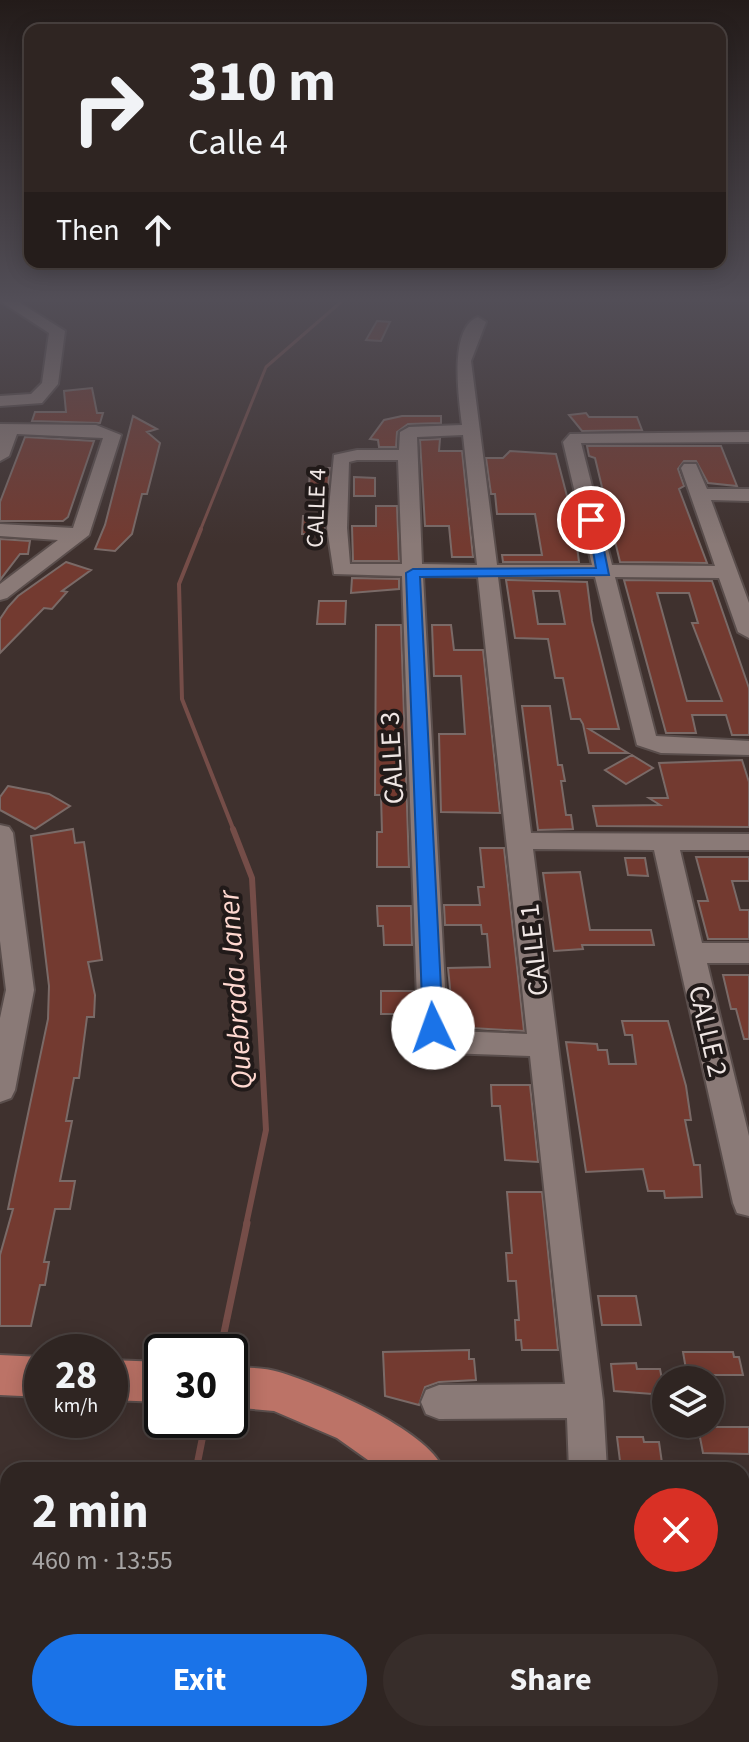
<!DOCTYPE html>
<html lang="en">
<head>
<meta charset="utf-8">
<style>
	:root { --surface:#2f2522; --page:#372d2a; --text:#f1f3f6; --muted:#a7a5a5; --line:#4a4240; --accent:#1a73e8 }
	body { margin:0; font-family:"Source Sans 3",sans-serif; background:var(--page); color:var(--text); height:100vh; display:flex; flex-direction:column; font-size:30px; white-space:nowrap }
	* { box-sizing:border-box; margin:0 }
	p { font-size:26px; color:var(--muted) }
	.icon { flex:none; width:44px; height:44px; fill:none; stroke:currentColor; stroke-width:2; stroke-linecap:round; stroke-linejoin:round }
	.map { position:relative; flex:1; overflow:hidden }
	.drawer { position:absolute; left:0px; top:1462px; width:750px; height:280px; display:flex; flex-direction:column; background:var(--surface); border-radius:24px 24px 0 0; box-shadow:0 4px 20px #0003,0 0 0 2px var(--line) }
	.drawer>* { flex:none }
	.top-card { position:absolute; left:24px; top:24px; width:702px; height:244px; border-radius:16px; box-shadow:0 4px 20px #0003,0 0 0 2px var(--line); background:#2f2522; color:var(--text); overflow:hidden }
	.buttons { position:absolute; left:652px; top:1366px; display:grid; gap:16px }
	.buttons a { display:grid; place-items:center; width:72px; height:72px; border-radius:50%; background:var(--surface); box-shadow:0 4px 20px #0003,0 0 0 2px var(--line); font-size:40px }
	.speed { position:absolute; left:24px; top:1334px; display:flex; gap:16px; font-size:40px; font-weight:700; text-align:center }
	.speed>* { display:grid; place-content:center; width:104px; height:104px; border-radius:50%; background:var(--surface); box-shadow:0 4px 20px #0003,0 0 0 2px var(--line); line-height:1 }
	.speed small { font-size:20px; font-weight:400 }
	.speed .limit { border:4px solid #111; border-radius:12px; background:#fff; color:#111 }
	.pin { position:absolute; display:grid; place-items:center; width:68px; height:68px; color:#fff; margin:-34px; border:4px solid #fff; border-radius:50%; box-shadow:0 2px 8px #0007 }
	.me { position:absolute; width:88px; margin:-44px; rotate:357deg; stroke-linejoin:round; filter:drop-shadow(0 0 6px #0008) }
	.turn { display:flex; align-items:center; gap:28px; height:168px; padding:0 32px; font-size:36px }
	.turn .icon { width:104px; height:104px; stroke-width:2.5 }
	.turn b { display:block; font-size:56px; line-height:68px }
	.then { display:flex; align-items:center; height:76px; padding:0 32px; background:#0003; gap:16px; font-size:30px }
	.round { display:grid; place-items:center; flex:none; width:84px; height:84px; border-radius:42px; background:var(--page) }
	.headline { display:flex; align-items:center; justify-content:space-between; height:136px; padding:0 32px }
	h1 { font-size:48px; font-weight:700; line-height:60px }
	.button { display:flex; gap:16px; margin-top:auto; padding:16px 32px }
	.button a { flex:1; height:92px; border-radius:48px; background:var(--accent); color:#fff; font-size:32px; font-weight:700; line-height:92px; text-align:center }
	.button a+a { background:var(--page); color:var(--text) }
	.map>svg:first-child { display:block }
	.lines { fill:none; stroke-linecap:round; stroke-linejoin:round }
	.stream-far3 { stroke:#754d48; stroke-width:3 }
	.stream-far2 { stroke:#754d48; stroke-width:4 }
	.stream-far1 { stroke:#754d48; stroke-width:6 }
	.stream { stroke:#754d48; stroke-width:7 }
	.building { fill:#733a30; stroke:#7a6a67; stroke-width:2; fill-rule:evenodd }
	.minor-casing { stroke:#5a4e4c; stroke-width:4 }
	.major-casing { stroke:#5a4e4c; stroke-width:4 }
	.minor { fill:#8a7a77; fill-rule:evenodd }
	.major { fill:#bc7367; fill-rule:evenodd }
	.route { fill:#1a73e8; stroke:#114b97; stroke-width:2 }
	.labels { text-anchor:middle; stroke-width:8; stroke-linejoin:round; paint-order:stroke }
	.far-street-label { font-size:24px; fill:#efe6e4; stroke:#211a19 }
	.street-label { font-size:28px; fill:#efe6e4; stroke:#211a19 }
	.water-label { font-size:30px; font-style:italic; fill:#ffd8d0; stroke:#211a19 }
</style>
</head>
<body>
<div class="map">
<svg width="749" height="1742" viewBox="0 0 749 1742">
	<rect width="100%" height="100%" fill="#3f312e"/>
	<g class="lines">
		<!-- stream-far3 -->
		<path class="stream-far3" d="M200 531 266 367 342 301"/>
		<!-- stream-far2 -->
		<path class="stream-far2" d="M201 529 179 584 182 699 234 831"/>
		<!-- stream-far1 -->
		<path class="stream-far1" d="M233 829 252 878 266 1130 246 1225"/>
		<!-- stream -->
		<path class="stream" d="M220 1352 247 1223
			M196 1470 206 1420
			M142 1742 143 1734"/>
	</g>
	<!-- building -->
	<path class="building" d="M377 321 390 322 381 341 366 340Z
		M92 388 97 413H103L100 423 32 421 35 412H66L64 391Z
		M586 413 589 417H637L642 430 582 431 569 415Z
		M133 416 157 429 147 432 160 443 154 467 147 494H142L132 534 115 551 95 549 105 525Z
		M402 416H441V423L408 424 397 432 396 447H379L378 440 370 439 384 420Z
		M25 437 94 441 68 517 63 521H0V502Z
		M440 439 439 451H462L473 557H452L449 526H425L420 440Z
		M587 446H721L737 486 708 483 696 461H684L678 469 684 486 679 489 707 563 620 562 595 458 589 456Z
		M510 451 556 454 574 523 579 562H503L502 555H542L535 514H497L495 494H491L486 458H503Z
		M310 468H330L328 487H309Z
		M354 477 375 478V496H354Z
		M376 506H397L399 561H353L352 526H376Z
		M303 516H325V534H302Z
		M0 539 30 541 28 554H20L0 580Z
		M66 562 91 570 62 591 67 592 52 609 44 608 0 653V619L8 607 18 596Z
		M352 578 399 579V589L351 593Z
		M506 580 587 582 592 621 619 729H589L628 753H589L583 724 580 719H571L563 678H555L548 639 515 638ZM533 591H559L565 624H538Z
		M624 580 712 581 749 688V735H732L726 715H692L696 733H666ZM657 593H689L698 623H692L722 701H687Z
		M319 601H346L345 624H317Z
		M376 625H401L409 867H377V832H382L381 795H375Z
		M432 625H451L454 650H483L500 813 441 812 439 734H465L461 676H434Z
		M522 706H550L558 765H562L565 781H561L566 815H571L573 829 538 830Z
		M632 755 653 768 626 784 605 770Z
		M742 760 749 782V827L597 826 593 806 660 805 649 798H668L659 763Z
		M8 786 49 794 70 806 35 829 0 810V797Z
		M73 829 75 843 84 842 102 960 88 962 95 995 94 1017H87L79 1078H74L66 1121H72L60 1181H75L70 1209H55L44 1262H49L45 1285H40L31 1326H0V1255L13 1209H8L48 1019 49 986 31 836Z
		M480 848H504L524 1031 454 1027 448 968 490 967 487 934H482L481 925H445L444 905H480L478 887H484Z
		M696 857H749V881H732L740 910H749V939H708L698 901H708Z
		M625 858H645L648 876 628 875Z
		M580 872 590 930H651L654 945H582L583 949 554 951 543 873Z
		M377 906H411L412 945H384L383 926H378Z
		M723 975H749V1039H744L736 1009H731Z
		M381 991H413L414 1014H381Z
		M622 1021H668L686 1086 691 1120H685L694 1165H700L702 1197 665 1198 664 1191H648L643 1169 586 1172 566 1042 597 1044 598 1050H607L609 1064H636L632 1035H625Z
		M491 1085H530L538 1162 505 1160 500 1106H492Z
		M507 1192H542L558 1350H522L521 1340H516L515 1320H519L516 1281H508L506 1253H512Z
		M598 1296H636L641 1325H602Z
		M469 1350V1359H474L476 1380 439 1382 425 1387 419 1405 385 1396 383 1352Z
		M683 1352H733L734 1357H739L743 1375H687Z
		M636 1363 637 1369H660L665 1395 614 1391 611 1364Z
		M698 1427H749V1454L703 1453Z
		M617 1437H643L644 1442H659L663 1470 621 1469Z"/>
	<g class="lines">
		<!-- minor casing -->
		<g class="minor-casing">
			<path id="minor" d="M0 301H17L65 331 58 384 42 403 0 406V396L31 394 42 383 49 333Z
				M478 317 486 322 471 361 497 565H592L563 442 570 434 749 432V442L581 443 612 565 715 566 681 468 684 464H696L707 489H749V501L711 500 749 603V638L738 632 719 578 615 577 656 736 749 741V755L661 753 637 745 595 577H498L531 833 749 834V850H680L702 943H749V963H707L749 1136V1216L737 1213 733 1203 654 850 533 849 603 1401 607 1470H569L567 1418 439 1419 426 1414 421 1402 426 1390 439 1385 565 1384 530 1056 446 1053 436 1050 418 1028 402 576 334 574 327 528 334 455 357 450H399L400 432 409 427 462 425C459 400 448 328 478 317ZM463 435 477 565 422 564 417 437ZM357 460H398L402 564H350L347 528 349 462ZM423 576 478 577 527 1034 454 1031 447 1025Z
				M0 424 96 425 121 435 89 535 7 598 0 600V584L58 540 0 536V524L73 528 103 438 17 434 9 456 0 461Z
				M0 825 9 827 13 833 34 990 15 1090 11 1098 0 1102V1018L6 990 0 941Z"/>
		</g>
		<!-- major casing -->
		<g class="major-casing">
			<path id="major" d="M0 1355 42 1357V1397L0 1395Z
				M110 1360 162 1362V1402L110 1400Z
				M230 1367C246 1368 264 1367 279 1372 322 1385 427 1429 444 1470H382L337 1438 274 1411 230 1407Z
				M742 1546 749 1548V1598L742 1596Z"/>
		</g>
		<!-- minor -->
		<use href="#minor" class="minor"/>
		<!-- major -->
		<use href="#major" class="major"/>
	</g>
	<!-- sky -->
	<linearGradient id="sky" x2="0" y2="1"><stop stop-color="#231b19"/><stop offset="0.55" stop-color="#524e57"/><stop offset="1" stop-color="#524e57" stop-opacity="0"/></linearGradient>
	<rect width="749" height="545" fill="url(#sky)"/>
	<!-- route -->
	<path class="route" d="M587 517 598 520 609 575 420 577 443 1028 433 1035 423 1028 406 573 413 569 596 568Z"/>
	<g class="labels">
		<!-- far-street labels -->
		<g class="far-street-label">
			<text transform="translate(316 508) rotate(-88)" y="8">CALLE 4</text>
		</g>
		<!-- street labels -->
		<g class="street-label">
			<text transform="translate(391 758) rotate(-93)" y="10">CALLE 3</text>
			<text transform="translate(533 950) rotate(-96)" y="10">CALLE 1</text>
			<text transform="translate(709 1031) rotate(77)" y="10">CALLE 2</text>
		</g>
		<!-- water labels -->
		<g class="water-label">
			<text transform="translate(235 990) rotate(-94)" y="10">Quebrada Janer</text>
		</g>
	</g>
</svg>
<div class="buttons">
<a><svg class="icon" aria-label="layers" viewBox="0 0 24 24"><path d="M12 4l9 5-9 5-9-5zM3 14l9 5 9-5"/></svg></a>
</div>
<div class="speed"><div>28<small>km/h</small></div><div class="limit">30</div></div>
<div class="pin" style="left:591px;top:520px;background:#d93025"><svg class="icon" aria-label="arrive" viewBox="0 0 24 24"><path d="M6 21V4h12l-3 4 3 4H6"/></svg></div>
<svg class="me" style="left:433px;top:1028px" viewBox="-20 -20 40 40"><circle r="19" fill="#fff"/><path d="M0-13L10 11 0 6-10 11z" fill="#1a73e8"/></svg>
<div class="top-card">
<div class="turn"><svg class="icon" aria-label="right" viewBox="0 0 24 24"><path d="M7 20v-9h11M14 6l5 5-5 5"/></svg><div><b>310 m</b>Calle 4</div></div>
<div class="then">Then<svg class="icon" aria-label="ahead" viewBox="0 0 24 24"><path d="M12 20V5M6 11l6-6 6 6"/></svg></div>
</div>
<section class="drawer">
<div class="headline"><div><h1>2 min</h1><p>460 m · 13:55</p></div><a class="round" style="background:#d93025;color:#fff"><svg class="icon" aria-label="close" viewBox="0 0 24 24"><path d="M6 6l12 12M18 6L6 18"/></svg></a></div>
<div class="button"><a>Exit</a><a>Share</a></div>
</section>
</div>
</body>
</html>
